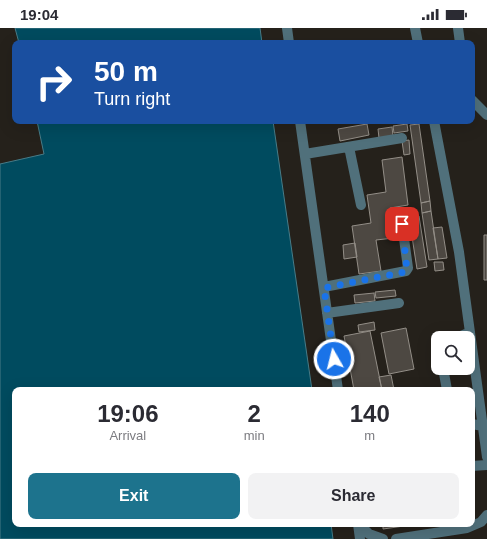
<!DOCTYPE html>
<html lang="en">
<head>
<meta charset="utf-8">
<style>
	:root { --surface:#fff; --page:#f2f2f3; --text:#2b2b33; --muted:#7c7c81; --accent:#1d738d }
	body { margin:0; font-family:Arial,sans-serif; background:var(--page); color:var(--text); height:100vh; display:flex; flex-direction:column; font-size:15px; white-space:nowrap }
	* { box-sizing:border-box; margin:0 }
	p { font-size:13px; color:var(--muted) }
	.icon { flex:none; width:22px; height:22px; fill:none; stroke:currentColor; stroke-width:2; stroke-linecap:round; stroke-linejoin:round }
	.map { position:relative; flex:1; overflow:hidden }
	.panel { position:absolute; left:12px; top:359px; width:463px; height:140px; display:flex; flex-direction:column; background:var(--surface); border-radius:8px; box-shadow:0 4px 16px #0002 }
	.panel>* { flex:none }
	.hud { position:absolute; left:12px; top:12px; width:463px; height:84px; border-radius:8px; box-shadow:0 4px 16px #0002; background:#1a4fa0; color:#fff; overflow:hidden }
	.fabs { position:absolute; left:431px; top:303px; display:grid; gap:8px }
	.fabs a { display:grid; place-items:center; width:44px; height:44px; border-radius:8px; background:var(--surface); box-shadow:0 4px 16px #0002; font-size:20px }
	.pin { position:absolute; display:grid; place-items:center; width:34px; height:34px; color:#fff; margin:-17px; border-radius:8px; box-shadow:0 2px 6px #0006 }
	.me { position:absolute; width:44px; margin:-22px; rotate:352deg; stroke-linejoin:round; filter:drop-shadow(0 0 3px #0008) }
	.turn { display:flex; align-items:center; gap:14px; height:84px; padding:0 16px; font-size:18px }
	.turn .icon { width:52px; height:52px; stroke-width:2.5 }
	.turn b { display:block; font-size:28px; line-height:34px }
	.eta { display:flex; justify-content:space-evenly; align-items:center; height:68px; text-align:center }
	.eta b { font-size:24px; font-weight:600; line-height:28px }
	.button { display:flex; gap:8px; margin-top:auto; padding:8px 16px }
	.button a { flex:1; height:46px; border-radius:8px; background:var(--accent); color:#fff; font-size:16px; font-weight:600; line-height:46px; text-align:center }
	.button a+a { background:var(--page); color:var(--text) }
	.status { display:flex; justify-content:space-between; align-items:center; height:28px; padding:0 20px; background:var(--surface); direction:ltr }
	.status svg { height:11px; fill:currentColor }
	.map>svg:first-child { display:block }
	.water { fill:#004b5f; stroke:#487c88 }
	.building { fill:#4d4842; stroke:#938e87 }
	.lines { fill:none; stroke-linecap:round; stroke-linejoin:round }
	.minor { stroke:#50707b; stroke-width:10 }
	.route { stroke:#1a73e8; stroke-width:7; stroke-dasharray:0 12.6 }
</style>
</head>
<body>
<div class="status"><b>19:04</b><svg viewBox="0 0 49 12"><path d="M0 12V9h3v3zM5 12V6h3v6zM10 12V3h3v9zM15 12V0h3v12zM26 1h20v11H26zM47 4h2v5h-2z"/></svg></div>
<div class="map">
<svg width="487" height="511" viewBox="0 0 487 511">
	<rect width="100%" height="100%" fill="#25211b"/>
	<!-- water -->
	<path class="water" d="M15 0H260L262 15H19Z
		M37 93H273L312 362H15V496H331L333 511H0V136L44 126Z"/>
	<!-- building -->
	<path class="building" d="M367 96 369 107 340 113 338 101Z
		M407 96 408 103 394 105 393 98Z
		M419 96 430 173 421 175 410 97Z
		M392 99 393 108 379 110 378 101Z
		M409 112 410 126 404 127 402 113Z
		M402 129 408 177 390 180 394 210 376 212 381 243 359 246 352 198 371 195 367 167 386 164 382 132Z
		M430 173 431 183 422 185 421 175Z
		M431 183 438 231 429 232 422 185Z
		M419 188 427 239 417 241 409 189Z
		M442 199 447 230 438 231 433 200Z
		M484 207H487V252H484Z
		M355 215 357 229 344 231 343 217Z
		M434 234H443L444 242 435 243Z
		M395 262 396 268 376 270 375 264Z
		M374 265 375 273 355 275 354 267Z
		M374 294 375 302 359 304 358 297Z
		M406 300 414 341 389 346 381 305Z
		M370 303 382 362H354L344 308Z
		M391 347 394 362H382L379 349Z
		M383 496H404V498L383 501Z"/>
	<g class="lines">
		<!-- minor -->
		<path class="minor" d="M287 0 289 15
			M415 0 418 15
			M458 0 460 15
			M472 72 487 87
			M300 93 338 362
			M434 93 459 224 487 429
			M349 119 361 177
			M305 126 402 110
			M324 259 406 243 408 240 402 196
			M327 285 399 275
			M456 310 470 304
			M443 340 447 362
			M472 396 483 398
			M472 438 487 437
			M358 496 360 511
			M359 496 369 506 383 511
			M396 511 467 500 481 494 487 487"/>
	</g>
	<g class="lines">
		<!-- route -->
		<path class="route" d="M334 331 324 260 404 244 407 242 402 196"/>
	</g>
</svg>
<div class="fabs">
<a><svg class="icon" aria-label="search" viewBox="0 0 24 24"><circle cx="10" cy="10" r="6"/><path d="M15 15l6 6"/></svg></a>
</div>
<div class="pin" style="left:402px;top:196px;background:#d93025"><svg class="icon" aria-label="arrive" viewBox="0 0 24 24"><path d="M6 21V4h12l-3 4 3 4H6"/></svg></div>
<svg class="me" style="left:334px;top:331px" viewBox="-20 -20 40 40"><circle r="17" fill="#1a73e8" stroke="#fff" stroke-width="3"/><path d="M0-11L8 9 0 5-8 9z" fill="#fff"/></svg>
<div class="hud">
<div class="turn"><svg class="icon" aria-label="right" viewBox="0 0 24 24"><path d="M7 20v-9h11M14 6l5 5-5 5"/></svg><div><b>50 m</b>Turn right</div></div>
</div>
<section class="panel">
<div class="eta">
<div><b>19:06</b><p>Arrival</p></div>
<div><b>2</b><p>min</p></div>
<div><b>140</b><p>m</p></div>
</div>
<div class="button"><a>Exit</a><a>Share</a></div>
</section>
</div>
</body>
</html>
